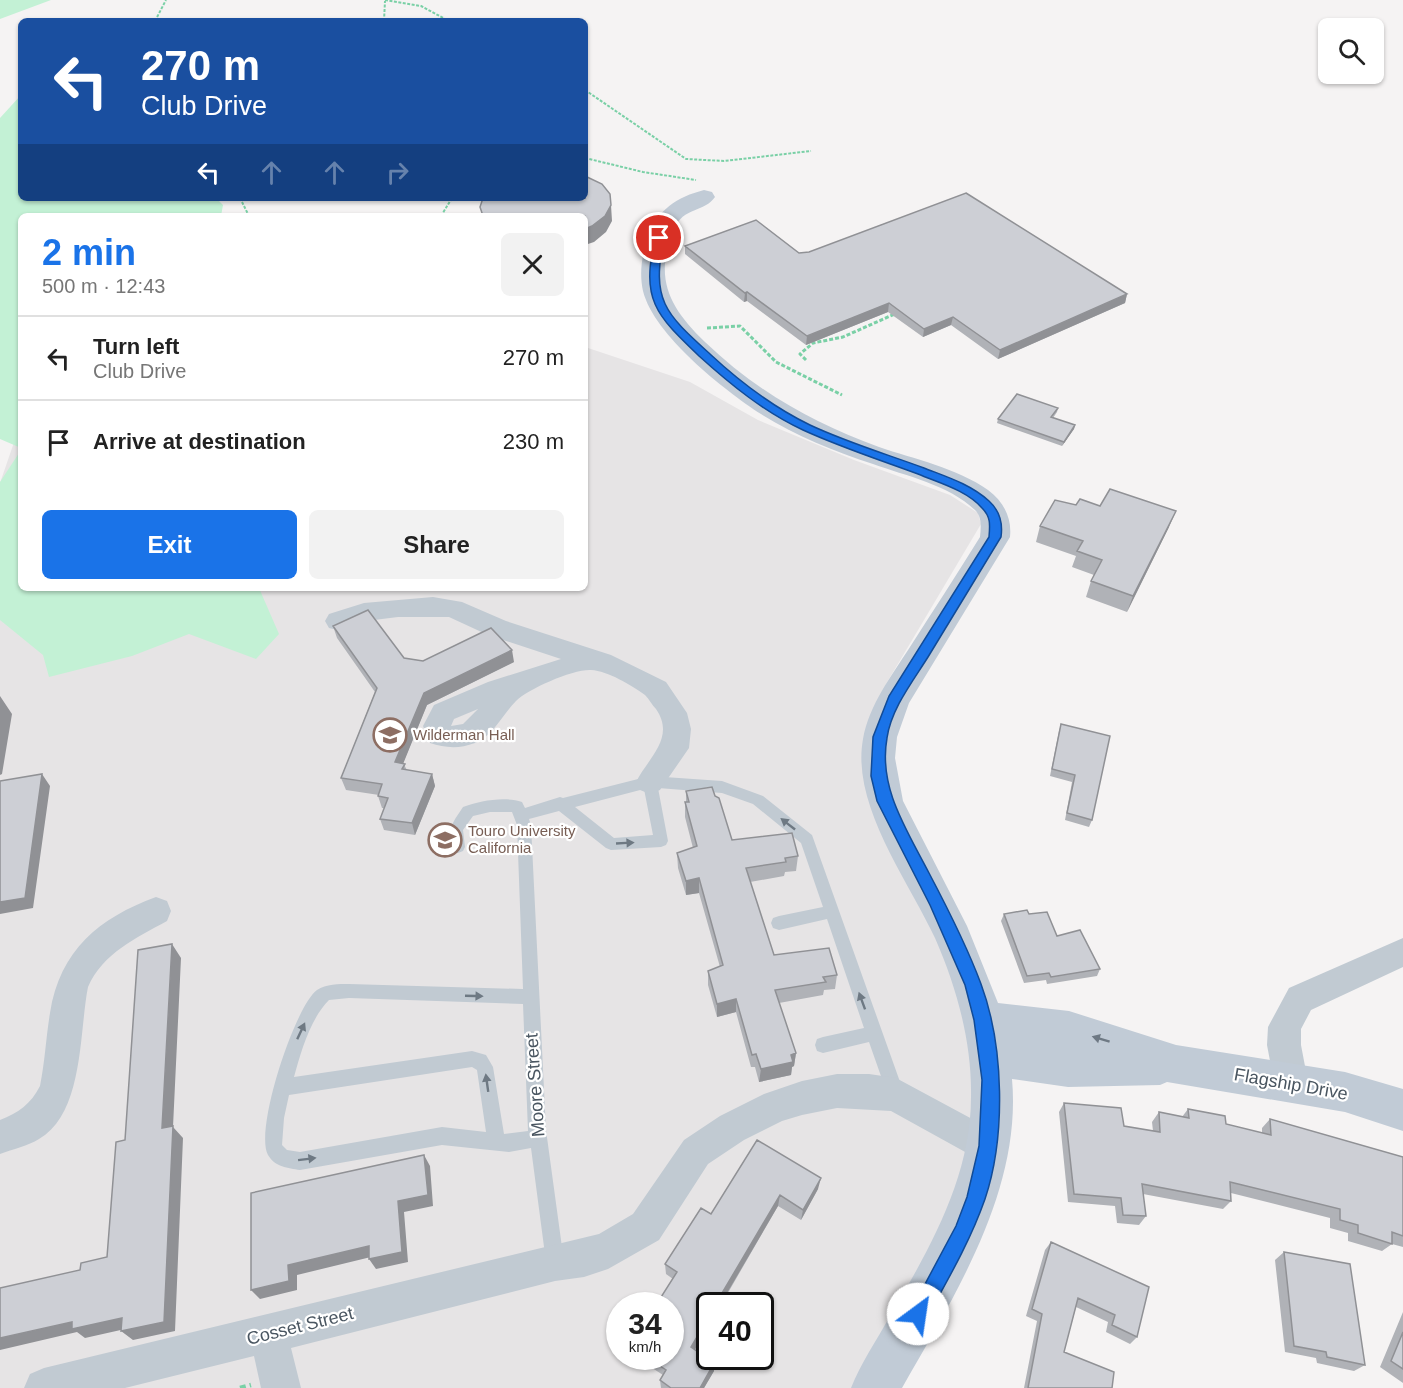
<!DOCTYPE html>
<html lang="en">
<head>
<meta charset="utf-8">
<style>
	:root { --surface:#fff; --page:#f2f2f2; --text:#222; --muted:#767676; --line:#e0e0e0; --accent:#1a73e8 }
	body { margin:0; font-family:Arial,sans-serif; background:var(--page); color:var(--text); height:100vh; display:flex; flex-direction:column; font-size:22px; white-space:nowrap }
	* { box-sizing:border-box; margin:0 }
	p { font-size:20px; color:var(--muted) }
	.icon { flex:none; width:33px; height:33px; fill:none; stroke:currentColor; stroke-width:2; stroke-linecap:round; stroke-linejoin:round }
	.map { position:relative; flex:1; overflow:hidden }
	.sheet { position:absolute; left:18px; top:213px; width:570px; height:378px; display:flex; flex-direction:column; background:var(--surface); border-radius:9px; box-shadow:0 2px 4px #0004 }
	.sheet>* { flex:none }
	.guide { position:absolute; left:18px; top:18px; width:570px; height:183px; border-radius:9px; box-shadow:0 2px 4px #0004; background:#1a4fa0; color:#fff; overflow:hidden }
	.fabs { position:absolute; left:1318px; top:18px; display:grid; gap:12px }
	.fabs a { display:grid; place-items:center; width:66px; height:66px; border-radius:9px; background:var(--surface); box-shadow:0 2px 4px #0004; font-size:30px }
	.speed { position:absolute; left:606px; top:1292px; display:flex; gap:12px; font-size:30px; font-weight:700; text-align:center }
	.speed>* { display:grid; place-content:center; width:78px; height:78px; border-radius:50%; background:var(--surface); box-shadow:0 2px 4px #0004; line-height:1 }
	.speed small { font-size:15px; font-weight:400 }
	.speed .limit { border:3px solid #111; border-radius:9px; background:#fff; color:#111 }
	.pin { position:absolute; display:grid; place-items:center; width:51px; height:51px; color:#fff; margin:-26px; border:3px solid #fff; border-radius:50%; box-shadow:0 2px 6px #0007 }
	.me { position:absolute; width:66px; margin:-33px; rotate:31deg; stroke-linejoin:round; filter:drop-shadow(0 0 4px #0008) }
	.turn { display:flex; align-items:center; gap:21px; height:126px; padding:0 24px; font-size:27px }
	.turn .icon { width:78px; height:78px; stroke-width:2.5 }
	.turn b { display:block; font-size:42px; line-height:51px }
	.lanes { display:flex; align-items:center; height:57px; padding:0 24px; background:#0003; justify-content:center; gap:30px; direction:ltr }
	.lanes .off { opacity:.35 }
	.round { display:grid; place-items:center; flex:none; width:63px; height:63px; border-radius:9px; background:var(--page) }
	.summary { display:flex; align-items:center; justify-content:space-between; height:102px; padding:0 24px }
	h1 { font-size:36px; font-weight:600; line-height:45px; color:var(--accent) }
	.button { display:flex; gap:12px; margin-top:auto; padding:12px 24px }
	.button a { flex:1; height:69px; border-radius:9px; background:var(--accent); color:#fff; font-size:24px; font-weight:600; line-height:69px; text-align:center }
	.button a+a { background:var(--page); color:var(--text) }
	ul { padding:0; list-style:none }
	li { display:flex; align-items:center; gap:18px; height:84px; padding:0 24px; border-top:2px solid var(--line) }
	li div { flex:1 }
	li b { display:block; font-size:22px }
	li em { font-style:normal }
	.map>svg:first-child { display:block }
	.education { fill:#e6e4e5; fill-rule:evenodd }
	.green { fill:#c3f1d5 }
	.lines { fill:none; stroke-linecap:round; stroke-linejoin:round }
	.path-far2 { stroke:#7ad0a6; stroke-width:2; stroke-dasharray:3 1.5; stroke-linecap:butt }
	.path-far1 { stroke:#7ad0a6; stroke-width:3; stroke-dasharray:4 2; stroke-linecap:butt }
	.path { stroke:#7ad0a6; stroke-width:4.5; stroke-dasharray:6 4; stroke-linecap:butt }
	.lane { fill:#c1cad2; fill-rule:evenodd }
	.street { fill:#c1cad2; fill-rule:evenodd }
	.secondary { fill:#c1cbd6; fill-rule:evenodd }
	.wall { fill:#b0b2b7 }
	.shaded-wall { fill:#909195 }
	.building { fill:#cdcfd5; stroke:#909195; stroke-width:1.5 }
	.oneway { fill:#6e7983 }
	.oneway2 { fill:#6e7984 }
	.route { fill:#1a73e8; stroke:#114b97; stroke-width:1.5 }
	.labels { text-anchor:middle; stroke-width:4.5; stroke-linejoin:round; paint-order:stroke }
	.education-label { font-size:15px; fill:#785e54; stroke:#fff; text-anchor:start }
	.near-street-label { font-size:18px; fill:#4a5661; stroke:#fff }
</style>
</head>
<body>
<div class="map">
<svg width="1403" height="1388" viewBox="0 0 1403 1388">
	<rect width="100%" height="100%" fill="#f5f3f3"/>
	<!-- education -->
	<path class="education" d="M585 347 690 382 758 420 854 460 950 495 978 513 981 524 886 684 864 764 942 937 975 1049 969 1174 862 1388H0V483L21 422V588H585ZM620 1305H670V1356H620ZM710 1305H760V1356H710Z"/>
	<!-- green -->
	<path class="green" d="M0 0H51L0 19Z
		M21 95V198H216L223 205 221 216H21V448L0 439V118Z
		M21 450V588H259L279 634 256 659 189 634 132 656 49 677 43 655 0 620V482Z"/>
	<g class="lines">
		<!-- path-far2 -->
		<path class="path-far2" d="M385 0 421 6 449 21
			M155 21 166 0
			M384 21 385 1
			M585 90 686 159 724 161 811 151
			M585 158 643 172 696 180
			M240 198 249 216
			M441 216 452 198"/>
		<!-- path-far1 -->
		<path class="path-far1" d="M707 328 740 326 776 362 842 395
			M806 360 800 354 813 343 843 337 897 313"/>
		<!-- path -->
		<path class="path" d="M240 1388 251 1385"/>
		<!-- lane -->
		<path class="lane" d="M650 776 722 781 763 796 812 835 904 1093 901 1099 895 1101 889 1099 869 1042 823 1053 817 1051 815 1045 817 1039 823 1037 864 1028 827 919 779 930 773 928 771 923 773 918 779 916 823 907 801 843 753 804 722 793 658 788 668 841 666 845 661 847 611 850 606 848 559 811 529 819 531 825 546 1130 564 1262 562 1269 555 1271 548 1269 546 1262 531 1148 509 1152 442 1145 300 1170C288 1168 275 1167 268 1155 254 1130 295 1006 317 990 326 984 339 984 349 984L523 989 517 825 512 812H490L473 816 463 830 465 847 463 851 458 853 453 851C444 833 453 822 463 807 480 801 504 796 522 802L525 808 560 797 563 798ZM644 789 653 835 614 838 575 807ZM349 998 523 1004 528 1131 504 1134 493 1067 486 1055 472 1051 294 1077C301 1052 310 1019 329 1000ZM472 1067 477 1070 486 1132 442 1127 300 1152 287 1150 282 1145 284 1118 289 1095Z"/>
		<!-- street -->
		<path class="street" d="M433 597 462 602 506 621 611 655 666 682 687 713 691 729 689 748 660 790 650 794 640 790 636 782C648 758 676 738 656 709 652 705 649 699 645 695 631 685 608 671 591 670 573 669 528 689 516 701 502 715 494 735 475 743 459 749 445 748 430 743L423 726 434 705 488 682 561 659 488 635 449 617H398L366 621 338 630 329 628 325 621 329 614 364 603ZM478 709 463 724 451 726 454 719Z
			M156 897 167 901 171 911 167 921C136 938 103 953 88 987 79 1032 84 1113 39 1139 28 1146 13 1149 0 1154V1120C18 1113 31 1104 40 1086 45 1061 46 1037 50 1013 60 950 99 918 156 897Z
			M1403 938V967L1311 1010 1301 1029V1045L1308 1082 1303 1094 1291 1098 1279 1094 1274 1082 1267 1045 1268 1027 1289 988Z
			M837 1074H869L896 1078 1000 1134 1006 1146 1000 1158 988 1164 976 1158 891 1111 837 1108 802 1115 782 1121 744 1140 708 1164 659 1240 608 1269 584 1277 555 1281 291 1348 301 1388H261L254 1356 125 1388H24L30 1374 44 1368 599 1234 633 1214 684 1140 720 1116 764 1094 802 1081Z"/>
		<!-- secondary -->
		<path class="secondary" d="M704 190 712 192 715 197C705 212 683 207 674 229 653 279 670 308 705 342 756 391 813 423 879 447 914 459 957 468 988 490 1004 502 1012 518 1010 537L909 703 897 737 895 758 903 801 967 926 998 1003 1069 1011 1176 1045 1345 1072 1403 1089V1131L1345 1112 1167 1082 1160 1085 1068 1087 1012 1079C1022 1190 955 1295 902 1388H851C861 1363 876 1341 889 1318 929 1250 971 1178 971 1097 972 1043 957 988 935 938 908 880 851 805 863 739 869 705 892 675 910 647 933 611 957 574 980 537 981 528 982 518 976 511 950 485 906 476 873 464 834 451 796 436 761 414 724 390 654 335 643 291 639 273 642 254 648 237 657 210 677 197 704 190Z"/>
	</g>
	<!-- wall -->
	<path class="wall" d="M685 246 799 253 1127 294 1125 303 998 359 951 325 923 337 888 312 806 345 747 301 744 302 685 254Z
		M1058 408 1057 412 1053 418 1075 425 1074 429 1062 446 997 423 998 419Z
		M1076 505 1100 506 1169 527 1127 612 1086 597 1091 581 1094 575 1072 567 1076 556 1036 542 1040 526Z
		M333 626 404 658 423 661 514 662 427 705 403 763 407 770 432 774 435 786 415 835 384 830 380 819 384 808H382L378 796 379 795 346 790 341 778 375 692 337 638Z
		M1061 724 1092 820 1089 827 1065 820 1072 782 1050 776 1059 731Z
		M686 791 715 796 732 840 798 856 796 871 785 872 784 876 750 882 774 955 837 975 835 989 824 990 823 995 779 1003 796 1053 794 1066 792 1067 791 1075 759 1082 755 1067H751L736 1012 717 1017 708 985V971L720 967 699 893 686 895 678 868 677 853 693 848 685 817V802H686Z
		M1004 914H1029L1100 969 1097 976 1047 984 1046 980 1024 983 1001 921Z
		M1064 1103 1124 1126 1153 1131 1152 1122 1159 1112 1182 1117 1188 1109 1226 1124 1262 1133V1128L1270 1119 1403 1157V1247L1392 1244 1382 1251 1348 1241V1233L1330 1228V1218L1231 1193V1201L1223 1209 1143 1194 1146 1216 1139 1225 1117 1223 1115 1206 1068 1202 1059 1112Z
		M757 1140 818 1189 801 1220 778 1206 695 1350 714 1371 704 1388H661L660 1380 663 1375 646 1364 644 1356H670L673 1279 666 1274 665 1264 711 1214Z
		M1051 1242 1137 1337 1130 1344 1106 1332 1108 1322 1076 1307 1064 1352 1112 1388H1024L1037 1321 1026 1316 1045 1250Z
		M1284 1252 1365 1365 1354 1371 1317 1363 1316 1358 1285 1352 1275 1260Z
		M1403 1312V1383L1380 1367Z"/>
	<!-- shaded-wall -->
	<path class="shaded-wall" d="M611 205 612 221 606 232 594 242 585 245V229Z
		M747 292V301L744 302 745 293Z
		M1127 294 1125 303 998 359 1000 350Z
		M889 303 888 312 806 345 807 336Z
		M953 317 951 325 923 337 924 329Z
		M1075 425 1074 429 1062 446 1064 442Z
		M1176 511 1169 527 1127 612 1133 596Z
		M512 650 514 662 427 705 399 774 395 762 424 693Z
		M0 696 12 714 2 774 0 775Z
		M42 774 50 786 33 908 0 914V902Z
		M432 774 435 786 415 835 412 823Z
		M699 878V893L686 895V881Z
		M172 944 181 958 173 1127 183 1138 175 1331 133 1340 121 1331 162 1128Z
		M736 999V1012L717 1017V1004Z
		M796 1053 794 1066 792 1067 791 1075 759 1082 761 1069 791 1055Z
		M424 1155 430 1166 433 1206 404 1212 408 1262 376 1269 369 1259 398 1201Z
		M821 1178 818 1189 801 1220 803 1210Z
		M780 1195 778 1206 720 1305H715Z
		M369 1246 375 1256 297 1275V1290L260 1299 251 1290 288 1265Z
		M710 1315V1324L691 1356V1347Z
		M122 1318 134 1327 85 1338 77 1332 0 1350V1338L72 1322Z
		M714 1363V1371L704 1388H700Z"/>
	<!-- building -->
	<path class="building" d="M585 176 602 184 610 194 611 205 605 216 592 226 585 229V216H483L480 207 483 198H585Z
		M966 193 1127 294 1000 350 953 317 924 329 889 303 807 336 747 292 745 293 685 246 756 220 799 253 809 252Z
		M1017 394 1058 408 1051 417 1075 425 1064 442 998 419Z
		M1110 489 1176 511 1133 596 1091 581 1102 560 1077 551 1083 541 1040 526 1055 500 1076 505 1080 499 1100 506Z
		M368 610 404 658 423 661 491 628 512 650 424 693 395 762 405 764 402 769 432 774 412 823 380 819 388 798 378 796 382 784 341 778 377 688 333 626Z
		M1061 724 1110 736 1092 820 1067 813 1075 775 1052 769Z
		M42 774 25 898 0 902V781Z
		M712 787 715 796 719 798 732 840 792 833 798 856 785 858 786 862 746 868 774 955 829 948 837 975 823 977 826 982 775 990 796 1053 791 1055 793 1062 761 1069 756 1054 752 1055 736 999 717 1004 708 971 723 965 699 878 686 881 677 853 697 846 685 802H689L686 791Z
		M1027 910 1029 914 1047 912 1057 936 1080 930 1100 969 1051 977 1049 973 1027 976 1004 914Z
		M172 944 162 1128 173 1126 164 1322 121 1331 122 1318 72 1329V1322L0 1338V1288L80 1270 81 1263 107 1257 116 1142 125 1140 138 950Z
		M1064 1103 1121 1108 1124 1126 1160 1132 1159 1112 1189 1118 1188 1109 1225 1116 1226 1124 1271 1135 1270 1119 1403 1157V1236L1392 1232V1244L1358 1233V1225L1340 1220V1209L1230 1182 1231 1201 1142 1184 1146 1216 1123 1215 1121 1198 1074 1194Z
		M757 1140 821 1178 803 1210 780 1195 715 1305H710V1315L691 1347 714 1363 700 1388H671L660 1380 666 1370 645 1356H670V1305H656L677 1272 665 1264 701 1208 711 1214Z
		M424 1155 428 1195 398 1201 402 1252 369 1259V1246L288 1265 289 1281 251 1290V1193Z
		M1051 1242 1149 1287 1137 1337 1112 1325 1115 1315 1078 1298 1064 1352 1114 1372 1112 1388H1028L1042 1314 1032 1309Z
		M1284 1252 1350 1264 1365 1365 1327 1357 1326 1352 1294 1346Z
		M1403 1332V1369L1391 1361Z"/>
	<!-- one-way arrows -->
	<defs><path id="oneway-solid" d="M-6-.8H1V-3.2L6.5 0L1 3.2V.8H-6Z" transform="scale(1.5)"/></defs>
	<g class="oneway">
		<use href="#oneway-solid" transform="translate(788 824) rotate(-142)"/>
		<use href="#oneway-solid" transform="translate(625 843) rotate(-3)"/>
		<use href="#oneway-solid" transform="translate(474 996) rotate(2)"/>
		<use href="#oneway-solid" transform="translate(862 1001) rotate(-110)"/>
		<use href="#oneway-solid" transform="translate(301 1031) rotate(-65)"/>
		<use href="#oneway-solid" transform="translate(487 1083) rotate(-98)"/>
		<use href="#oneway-solid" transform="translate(307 1159) rotate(-7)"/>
	</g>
	<use class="oneway2" href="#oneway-solid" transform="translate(1101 1039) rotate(-163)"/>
	<!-- route -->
	<path class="route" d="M659 235 664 238C651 301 665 313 710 354 740 382 773 407 810 425 846 442 886 454 924 468 947 477 970 484 989 501 1000 511 1003 523 1001 537 977 577 952 617 928 657 913 681 891 709 887 738 878 788 907 830 929 873 948 909 967 946 981 984 1004 1046 1006 1136 985 1199 970 1242 947 1281 925 1321L918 1324 911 1321 909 1314 956 1226 967 1197 979 1146 982 1080 974 1020 965 985 930 905 877 801 871 776 873 737 889 696 989 537C990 525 991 517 982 508 966 490 939 483 918 474 880 460 840 447 803 430 764 412 730 384 699 356 655 314 641 300 655 238Z"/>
	<!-- icons -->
	<defs>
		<g id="university-ring" transform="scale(1.725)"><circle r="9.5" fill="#fff" stroke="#8d6e63" stroke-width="1.5"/><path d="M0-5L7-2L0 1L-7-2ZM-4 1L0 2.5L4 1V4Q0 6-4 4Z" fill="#8d6e63"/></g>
	</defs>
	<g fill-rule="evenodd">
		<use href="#university-ring" x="390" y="735"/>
		<use href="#university-ring" x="445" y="840"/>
	</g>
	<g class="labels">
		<!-- education labels -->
		<g class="education-label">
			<text x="413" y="740">Wilderman Hall</text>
			<text x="468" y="836">Touro University<tspan x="468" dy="17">California</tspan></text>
		</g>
		<!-- near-street labels -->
		<g class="near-street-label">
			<text transform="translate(1291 1084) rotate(10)" y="6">Flagship Drive</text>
			<text transform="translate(535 1085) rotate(-94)" y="6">Moore Street</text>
			<text transform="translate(300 1326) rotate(-14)" y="6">Cosset Street</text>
		</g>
	</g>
</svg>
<div class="fabs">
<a><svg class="icon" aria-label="search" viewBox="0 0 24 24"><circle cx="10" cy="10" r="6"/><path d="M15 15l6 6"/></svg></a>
</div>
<div class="speed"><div>34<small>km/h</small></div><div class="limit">40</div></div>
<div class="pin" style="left:659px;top:238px;background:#d93025"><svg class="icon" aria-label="arrive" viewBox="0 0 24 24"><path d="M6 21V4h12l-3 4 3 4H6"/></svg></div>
<svg class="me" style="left:918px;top:1314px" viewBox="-20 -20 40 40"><circle r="19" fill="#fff"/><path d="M0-13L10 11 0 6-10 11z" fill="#1a73e8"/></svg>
<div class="guide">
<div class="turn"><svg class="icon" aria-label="left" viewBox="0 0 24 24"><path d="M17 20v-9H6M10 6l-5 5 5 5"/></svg><div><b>270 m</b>Club Drive</div></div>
<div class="lanes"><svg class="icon" aria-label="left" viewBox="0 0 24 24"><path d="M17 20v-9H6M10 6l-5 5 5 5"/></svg><svg class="icon off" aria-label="ahead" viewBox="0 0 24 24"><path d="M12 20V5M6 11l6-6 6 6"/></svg><svg class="icon off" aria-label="ahead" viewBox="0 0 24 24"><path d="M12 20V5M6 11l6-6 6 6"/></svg><svg class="icon off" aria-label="right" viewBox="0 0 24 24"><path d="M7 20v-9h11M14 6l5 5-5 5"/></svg></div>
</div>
<section class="sheet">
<div class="summary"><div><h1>2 min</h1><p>500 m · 12:43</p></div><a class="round"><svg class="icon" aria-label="close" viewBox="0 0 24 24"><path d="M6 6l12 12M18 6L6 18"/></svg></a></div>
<ul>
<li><svg class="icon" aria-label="left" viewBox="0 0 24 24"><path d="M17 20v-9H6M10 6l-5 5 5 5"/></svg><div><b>Turn left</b><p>Club Drive</p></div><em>270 m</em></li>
<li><svg class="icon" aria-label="arrive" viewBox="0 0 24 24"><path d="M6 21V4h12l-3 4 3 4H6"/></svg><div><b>Arrive at destination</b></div><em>230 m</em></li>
</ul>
<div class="button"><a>Exit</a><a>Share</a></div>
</section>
</div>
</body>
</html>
